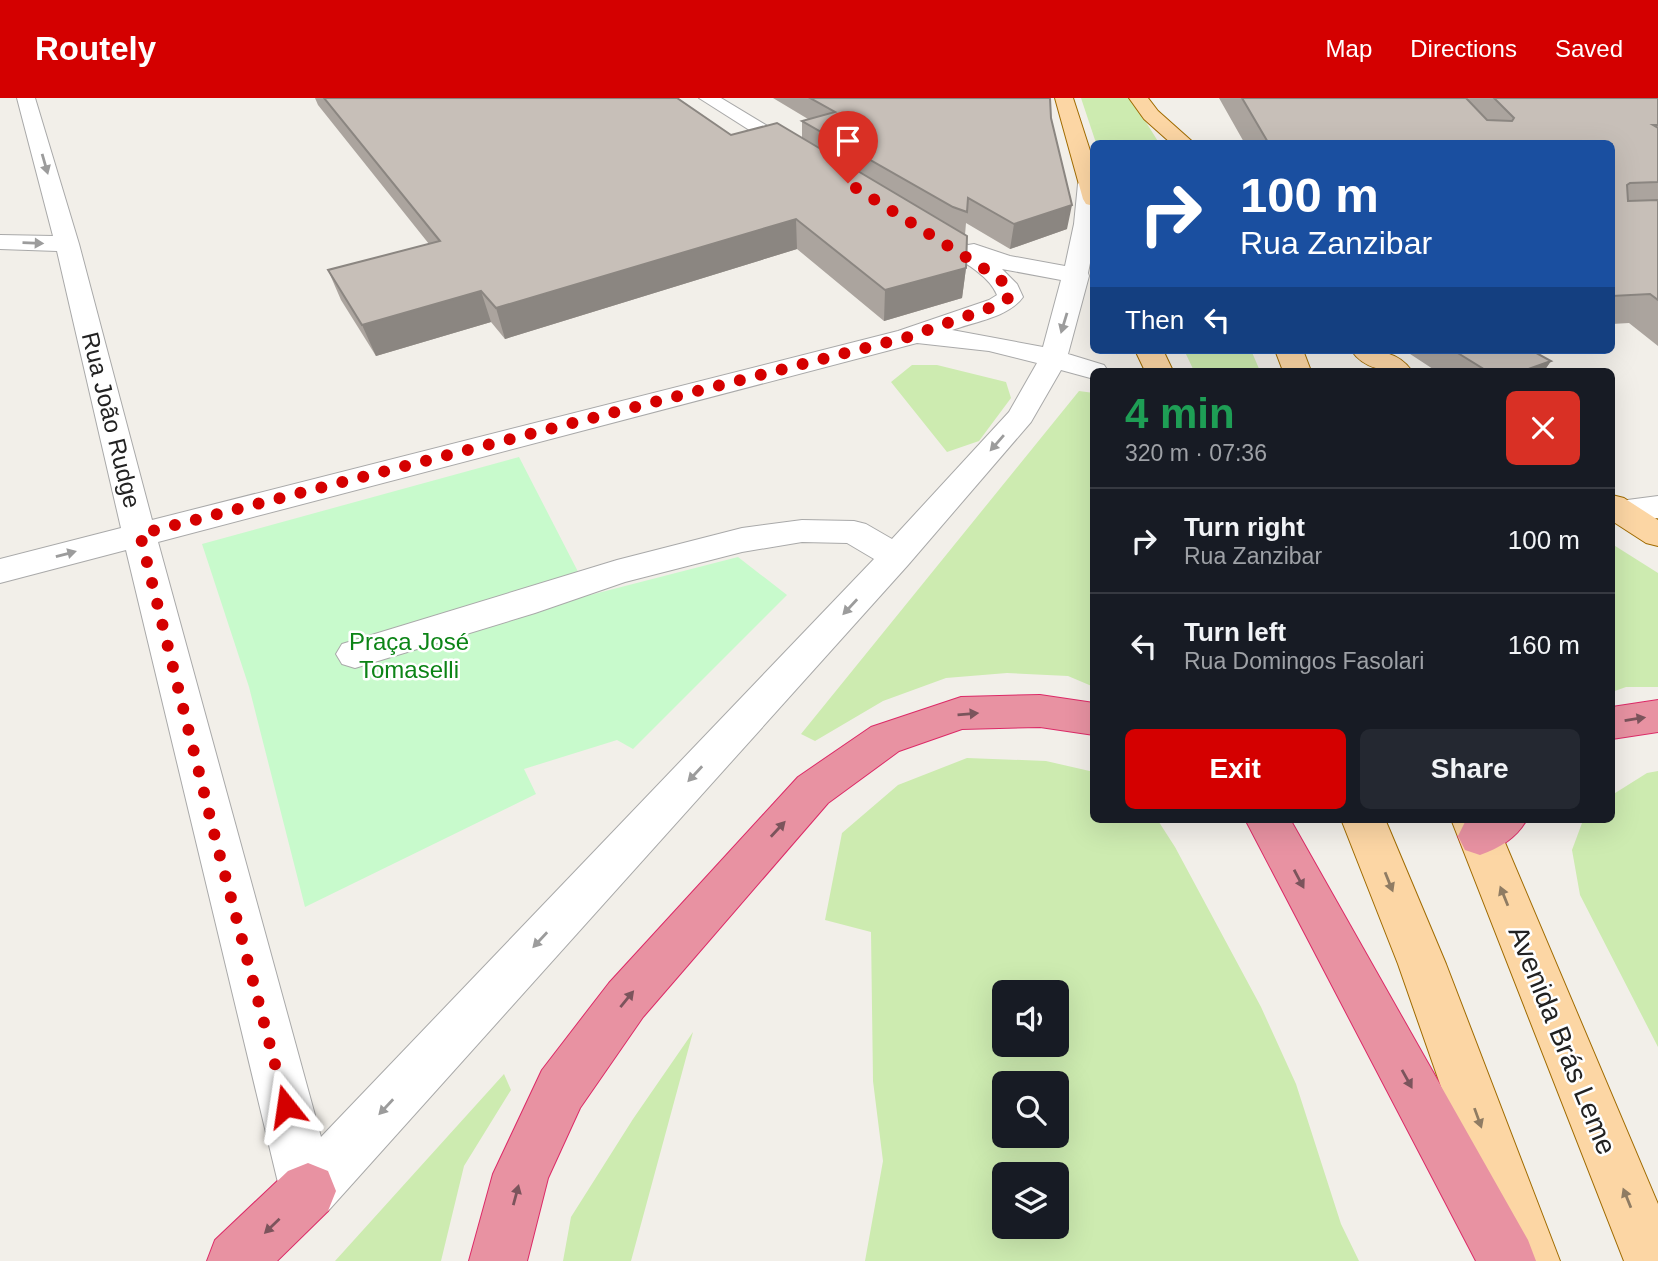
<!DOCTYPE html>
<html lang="en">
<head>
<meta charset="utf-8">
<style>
	:root { --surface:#171b24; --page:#242831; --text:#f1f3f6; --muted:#9ea1a6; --line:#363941; --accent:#d40000 }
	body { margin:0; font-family:Helvetica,sans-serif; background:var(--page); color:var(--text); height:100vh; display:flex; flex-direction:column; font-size:26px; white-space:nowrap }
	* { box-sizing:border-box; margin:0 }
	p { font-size:23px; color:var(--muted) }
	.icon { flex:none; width:38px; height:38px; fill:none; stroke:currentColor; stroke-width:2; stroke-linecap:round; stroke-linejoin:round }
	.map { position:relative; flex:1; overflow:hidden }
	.drawer { position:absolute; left:1090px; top:270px; width:525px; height:455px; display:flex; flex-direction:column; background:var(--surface); border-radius:10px; box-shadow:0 7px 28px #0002 }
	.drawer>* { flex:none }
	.top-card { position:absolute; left:1090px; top:42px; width:525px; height:214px; border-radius:10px; box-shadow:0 7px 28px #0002; background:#1a4fa0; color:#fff; overflow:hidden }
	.tools { position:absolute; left:992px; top:882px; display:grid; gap:14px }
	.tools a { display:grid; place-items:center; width:77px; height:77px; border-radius:10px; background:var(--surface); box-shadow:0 7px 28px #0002; font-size:35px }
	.pin { position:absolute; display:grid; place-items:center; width:60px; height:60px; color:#fff; margin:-72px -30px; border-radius:50% 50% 50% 0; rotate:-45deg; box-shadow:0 0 7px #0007 }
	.pin .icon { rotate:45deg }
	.me { position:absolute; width:77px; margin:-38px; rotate:345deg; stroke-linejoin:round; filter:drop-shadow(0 0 5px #0008) }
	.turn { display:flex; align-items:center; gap:24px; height:147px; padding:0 35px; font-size:32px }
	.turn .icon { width:91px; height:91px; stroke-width:2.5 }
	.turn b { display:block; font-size:49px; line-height:60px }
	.then { display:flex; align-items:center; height:66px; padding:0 35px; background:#0003; gap:14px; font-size:26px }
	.round { display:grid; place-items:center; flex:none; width:74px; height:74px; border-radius:10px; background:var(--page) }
	.head { display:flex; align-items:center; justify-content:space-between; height:119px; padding:0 35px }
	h1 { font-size:42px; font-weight:700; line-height:52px; color:#1e9e55 }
	.primary-button { display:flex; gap:14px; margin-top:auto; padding:14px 35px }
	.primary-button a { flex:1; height:80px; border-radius:10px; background:var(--accent); color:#fff; font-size:28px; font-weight:700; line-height:80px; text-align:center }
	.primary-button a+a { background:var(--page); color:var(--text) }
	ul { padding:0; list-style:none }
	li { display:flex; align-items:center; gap:21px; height:105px; padding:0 35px; border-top:2px solid var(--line) }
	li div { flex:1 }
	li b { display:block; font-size:26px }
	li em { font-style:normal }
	header { display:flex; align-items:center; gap:42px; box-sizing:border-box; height:98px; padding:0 35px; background:var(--accent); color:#fff }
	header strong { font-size:33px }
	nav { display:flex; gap:38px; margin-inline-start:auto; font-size:24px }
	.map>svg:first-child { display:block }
	.grass { fill:#cdebb0; fill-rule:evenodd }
	.park { fill:#c8facc }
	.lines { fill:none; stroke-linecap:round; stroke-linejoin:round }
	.minor-casing { stroke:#a9a9a9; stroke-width:2 }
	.major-casing { stroke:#a06b00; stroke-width:2 }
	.highway-casing { stroke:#dc2a67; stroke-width:2 }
	.minor { fill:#fff; fill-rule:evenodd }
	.major { fill:#fcd6a4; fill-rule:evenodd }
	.highway { fill:#e892a2; fill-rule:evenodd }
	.wall { fill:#aba49e }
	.shaded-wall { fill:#8b8681 }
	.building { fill:#c7bfb8; stroke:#8b8681; stroke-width:2 }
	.oneway { fill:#9c9c9c }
	.oneway2 { fill:#7b545c }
	.oneway3 { fill:#8f7c63 }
	.route { stroke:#d40000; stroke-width:12; stroke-dasharray:0 21.6 }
	.labels { text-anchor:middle; stroke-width:5; stroke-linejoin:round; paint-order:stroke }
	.street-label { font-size:24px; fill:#222; stroke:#fff }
	.park-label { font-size:24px; fill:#0c8416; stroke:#fff }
	.near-street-label { font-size:28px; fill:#222; stroke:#fff }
</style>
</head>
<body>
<header>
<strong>Routely</strong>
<nav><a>Map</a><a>Directions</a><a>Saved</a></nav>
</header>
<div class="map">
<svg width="1658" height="1163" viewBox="0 0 1658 1163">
	<rect width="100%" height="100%" fill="#f2efe9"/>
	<!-- grass -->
	<path class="grass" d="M1081 0H1131L1159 45H1096Z
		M1184 252H1251L1260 273H1194Z
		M912 267H937L1006 284 1011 300 979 343 947 354 891 284Z
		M1079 293 1094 295V589L1068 578 1007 575 946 580 883 603 815 643 801 636Z
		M1612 446 1658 475V589H1626L1612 594Z
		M967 660 1046 663 1094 674V721H1157L1175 749 1261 909 1296 986 1341 1126 1359 1163H865L883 1063 873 983 871 834 825 822 842 735 898 687ZM1004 894H1057V947H1004ZM1004 985H1057V1038H1004ZM1004 1076H1057V1129H1004Z
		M1658 673V949L1580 797 1572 752 1582 725 1586 721H1612V697L1647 675Z
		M693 934 631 1163H563L571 1119 633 1021Z
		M504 976 511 992 464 1068 441 1163H335Z"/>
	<!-- park -->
	<path class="park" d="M519 359 590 497 738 459 787 497 633 651 617 642 524 671 536 696 305 809 249 589 202 446Z"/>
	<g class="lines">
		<!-- minor casing -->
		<g class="minor-casing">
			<path id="minor" d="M17 0H35L79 146 152 422 898 233 989 202 997 197C988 174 952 158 933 146L929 141 933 136 941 134 968 147 974 146 1010 158 1065 168 1074 126 1078 86 1081 81H1094V145L1088 175 1089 178 1068 256 1104 267 1108 273H1094V281L1061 272 1031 324 908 467 328 1113 308 1121 288 1113 280 1093 126 452 0 485V461L121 430 57 153 0 151V137L53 138ZM1002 171 1061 182 1043 249 952 232C974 224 1009 219 1023 199L1017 186ZM917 245 989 253 1037 265 1009 314 892 441 866 426 854 423 802 422 742 430 617 462 342 546 336 556 342 566 355 570 535 515 625 484 742 454 802 444 847 445 874 461 321 1039 158 444Z
				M699 0H721L809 53 812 57 809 61H795Z
				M1658 398V420L1619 424 1612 422V404Z"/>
		</g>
		<!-- major casing -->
		<g class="major-casing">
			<path id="major" d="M1055 0H1073L1094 65V108L1086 106 1083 101Z
				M1129 0H1148L1158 13 1195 46H1172L1144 21Z
				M1135 252H1163L1173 273H1145Z
				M1275 252H1303L1311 273H1283Z
				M1351 252C1375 252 1397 252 1412 273 1389 273 1366 274 1351 252Z
				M1612 397 1624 400 1658 422V448L1646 445 1612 423Z
				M1341 721H1385L1446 866 1560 1163H1502L1398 866Z
				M1451 721H1495L1658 1106V1163H1624Z"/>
		</g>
		<!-- highway casing -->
		<g class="highway-casing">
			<path id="highway" d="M1040 597 1094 605V637L1040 629 962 631 899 653 828 705 643 919 580 1010 548 1080 527 1163H469L493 1076 542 972 609 885 798 679 871 629 961 599Z
				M1658 602V634L1612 641V609Z
				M1245 721H1290L1528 1142 1536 1163H1476Z
				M1470 721H1527C1517 740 1500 750 1480 757L1465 752 1458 738 1465 724Z
				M308 1065 328 1073 336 1093 328 1113 277 1163H207L215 1142 288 1073Z"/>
		</g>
		<!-- minor -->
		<use href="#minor" class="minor"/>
		<!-- major -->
		<use href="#major" class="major"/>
		<!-- highway -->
		<use href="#highway" class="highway"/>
	</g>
	<!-- wall -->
	<path class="wall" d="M315 0H677L731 37 802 40V23L808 21 773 0H1050L1051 20 1067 131 1010 151 966 125 965 137 966 170 962 200 884 223 797 151 505 241 491 224 376 258 341 202 328 172 429 146 318 7Z
		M1219 0H1658V248L1629 225 1612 226V46H1245Z
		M1404 252H1531L1551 263 1544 273H1436Z"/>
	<!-- shaded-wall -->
	<path class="shaded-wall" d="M1072 107 1067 131 1010 151 1014 126Z
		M796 121 797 151 505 241 496 210Z
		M966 170 962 200 884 223 885 192Z
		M481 193 491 224 376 258 362 227Z
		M1551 263 1544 273H1523Z"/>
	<!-- building -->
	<path class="building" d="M324 0H677L731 37 777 25 967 138 966 170 885 192 796 121 496 210 481 193 362 227 328 172 440 143Z
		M810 0H1050L1051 20 1072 107 1014 126 968 100 967 114 953 109 802 23 835 14Z
		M1242 0H1466L1487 22 1512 23 1514 20 1494 0H1658V27H1653L1658 30V84L1630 85 1627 87 1628 103 1658 102V202L1650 196 1612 198V46H1269Z
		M1453 252H1531L1551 263 1523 273H1487Z"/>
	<!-- one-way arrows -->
	<defs><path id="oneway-solid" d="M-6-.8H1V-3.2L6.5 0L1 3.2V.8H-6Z" transform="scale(1.75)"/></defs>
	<g class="oneway">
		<use href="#oneway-solid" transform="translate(45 66) rotate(74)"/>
		<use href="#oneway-solid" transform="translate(33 145) rotate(2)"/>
		<use href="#oneway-solid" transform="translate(1064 225) rotate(107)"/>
		<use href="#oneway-solid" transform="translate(997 345) rotate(131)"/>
		<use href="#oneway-solid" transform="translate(66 456) rotate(-15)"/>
		<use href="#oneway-solid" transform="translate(850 509) rotate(133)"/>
		<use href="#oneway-solid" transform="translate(695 676) rotate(133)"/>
		<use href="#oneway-solid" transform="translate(540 842) rotate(133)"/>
		<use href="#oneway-solid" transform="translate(386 1009) rotate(133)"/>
	</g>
	<g class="oneway2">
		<use href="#oneway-solid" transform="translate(968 616) rotate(-5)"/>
		<use href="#oneway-solid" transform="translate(1635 621) rotate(-9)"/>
		<use href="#oneway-solid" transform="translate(778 731) rotate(-47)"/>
		<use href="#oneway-solid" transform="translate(1299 781) rotate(62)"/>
		<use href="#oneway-solid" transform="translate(627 901) rotate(-51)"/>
		<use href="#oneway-solid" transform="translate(1407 981) rotate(61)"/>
		<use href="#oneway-solid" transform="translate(516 1097) rotate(-75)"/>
		<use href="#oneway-solid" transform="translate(272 1128) rotate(136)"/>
	</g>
	<g class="oneway3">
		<use href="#oneway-solid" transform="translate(1389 784) rotate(68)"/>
		<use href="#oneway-solid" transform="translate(1504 798) rotate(-112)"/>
		<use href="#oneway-solid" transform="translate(1478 1020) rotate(70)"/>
		<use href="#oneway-solid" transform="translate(1627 1100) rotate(-112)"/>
	</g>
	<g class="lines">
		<!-- route -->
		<path class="route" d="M286 1008 216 743 140 436 908 239 998 207 1010 199 1008 190 999 180 848 85"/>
	</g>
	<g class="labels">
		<!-- street labels -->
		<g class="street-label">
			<text transform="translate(111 322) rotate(76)" y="8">Rua João Rudge</text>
		</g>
		<!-- park labels -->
		<g class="park-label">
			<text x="409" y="552">Praça José<tspan x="409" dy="28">Tomaselli</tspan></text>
		</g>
		<!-- near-street labels -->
		<g class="near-street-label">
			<text transform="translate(1563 942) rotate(68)" y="10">Avenida Brás Leme</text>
		</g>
	</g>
</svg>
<div class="tools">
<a><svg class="icon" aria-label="sound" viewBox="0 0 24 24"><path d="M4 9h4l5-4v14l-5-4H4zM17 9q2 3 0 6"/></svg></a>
<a><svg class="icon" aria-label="search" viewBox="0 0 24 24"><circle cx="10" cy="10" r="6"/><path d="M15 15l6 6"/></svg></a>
<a><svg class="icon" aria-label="layers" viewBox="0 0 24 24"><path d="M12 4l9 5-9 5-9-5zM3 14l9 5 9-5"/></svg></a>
</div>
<div class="pin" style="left:848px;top:85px;background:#d93025"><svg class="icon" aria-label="arrive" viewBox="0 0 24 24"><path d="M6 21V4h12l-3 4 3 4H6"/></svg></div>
<svg class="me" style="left:286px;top:1008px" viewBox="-20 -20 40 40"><path d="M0-17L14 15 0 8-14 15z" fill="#d40000" stroke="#fff" stroke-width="4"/></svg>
<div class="top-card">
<div class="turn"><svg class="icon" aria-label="right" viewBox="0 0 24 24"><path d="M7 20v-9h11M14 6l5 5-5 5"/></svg><div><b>100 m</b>Rua Zanzibar</div></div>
<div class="then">Then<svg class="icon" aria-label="left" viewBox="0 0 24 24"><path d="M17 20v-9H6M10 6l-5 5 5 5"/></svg></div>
</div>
<section class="drawer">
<div class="head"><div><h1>4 min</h1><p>320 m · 07:36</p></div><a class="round" style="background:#d93025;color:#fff"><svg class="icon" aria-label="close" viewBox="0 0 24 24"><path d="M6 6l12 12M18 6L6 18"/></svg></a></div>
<ul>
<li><svg class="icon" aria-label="right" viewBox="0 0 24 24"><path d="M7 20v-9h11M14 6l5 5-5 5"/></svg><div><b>Turn right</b><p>Rua Zanzibar</p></div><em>100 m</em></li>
<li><svg class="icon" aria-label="left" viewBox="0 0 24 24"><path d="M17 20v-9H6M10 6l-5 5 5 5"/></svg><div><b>Turn left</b><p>Rua Domingos Fasolari</p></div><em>160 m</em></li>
</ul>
<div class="primary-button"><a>Exit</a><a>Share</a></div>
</section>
</div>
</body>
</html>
